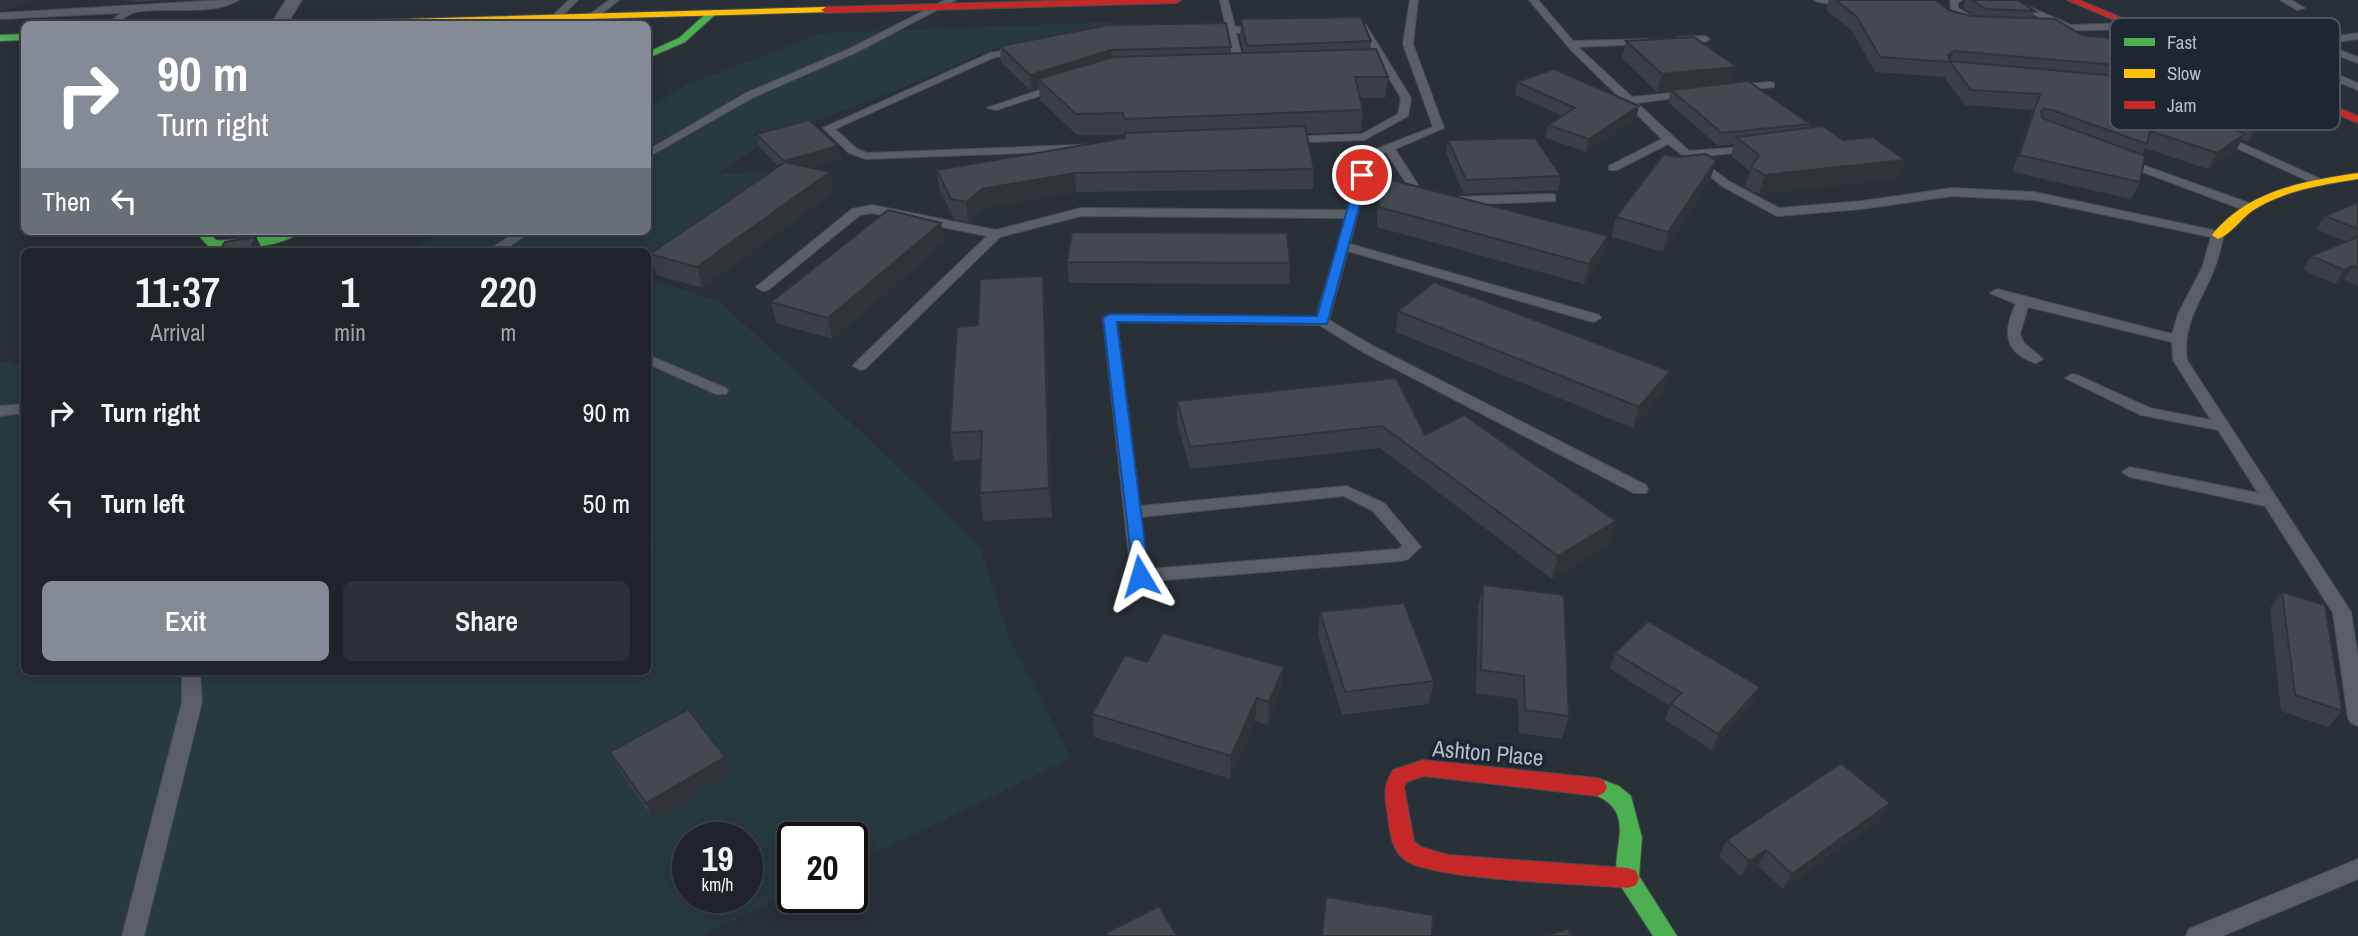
<!DOCTYPE html>
<html lang="en">
<head>
<meta charset="utf-8">
<style>
	:root { --surface:#20242a; --page:#2d3036; --text:#f1f3f6; --muted:#a2a4a8; --line:#3d4147; --accent:#848b96 }
	body { margin:0; font-family:"Archivo Narrow",sans-serif; background:var(--page); color:var(--text); height:100vh; display:flex; flex-direction:column; font-size:26px; white-space:nowrap }
	* { box-sizing:border-box; margin:0 }
	p { font-size:23px; color:var(--muted) }
	.icon { flex:none; width:38px; height:38px; fill:none; stroke:currentColor; stroke-width:2; stroke-linecap:round; stroke-linejoin:round }
	.map { position:relative; flex:1; overflow:hidden }
	.drawer { position:absolute; left:21px; top:248px; width:630px; height:427px; display:flex; flex-direction:column; background:var(--surface); border-radius:10px; box-shadow:0 4px 18px #0003,0 0 0 2px var(--line) }
	.drawer>* { flex:none }
	.guide { position:absolute; left:21px; top:21px; width:630px; height:214px; border-radius:10px; box-shadow:0 4px 18px #0003,0 0 0 2px var(--line); background:#848b96; color:#fff; overflow:hidden }
	.speed { position:absolute; left:672px; top:822px; display:flex; gap:14px; font-size:35px; font-weight:700; text-align:center }
	.speed>* { display:grid; place-content:center; width:91px; height:91px; border-radius:50%; background:var(--surface); box-shadow:0 4px 18px #0003,0 0 0 2px var(--line); line-height:1 }
	.speed small { font-size:18px; font-weight:400 }
	.speed .limit { border:4px solid #111; border-radius:10px; background:#fff; color:#111 }
	.pin { position:absolute; display:grid; place-items:center; width:60px; height:60px; color:#fff; margin:-30px; border:4px solid #fff; border-radius:50%; box-shadow:0 2px 7px #0007 }
	.me { position:absolute; width:77px; margin:-38px; rotate:353deg; stroke-linejoin:round; filter:drop-shadow(0 0 5px #0008) }
	.turn { display:flex; align-items:center; gap:24px; height:147px; padding:0 21px; font-size:32px }
	.turn .icon { width:91px; height:91px; stroke-width:2.5 }
	.turn b { display:block; font-size:49px; line-height:60px }
	.then { display:flex; align-items:center; height:66px; padding:0 21px; background:#0003; gap:14px; font-size:26px }
	.eta { display:flex; justify-content:space-evenly; align-items:center; height:119px; text-align:center }
	.eta b { font-size:42px; font-weight:600; line-height:49px }
	.cta { display:flex; gap:14px; margin-top:auto; padding:14px 21px }
	.cta a { flex:1; height:80px; border-radius:10px; background:var(--accent); color:#fff; font-size:28px; font-weight:600; line-height:80px; text-align:center }
	.cta a+a { background:var(--page); color:var(--text) }
	ul { padding:0; list-style:none }
	li { display:flex; align-items:center; gap:21px; height:91px; padding:0 21px }
	li div { flex:1 }
	li b { display:block; font-size:26px }
	li em { font-style:normal }
	.map>svg:first-child { display:block }
	.green { fill:#273a3e; fill-rule:evenodd }
	.lines { fill:none; stroke-linecap:round; stroke-linejoin:round }
	.lane-casing { stroke:#484c53; stroke-width:2 }
	.street-casing { stroke:#484c53; stroke-width:2 }
	.fast-casing { stroke:#484c53; stroke-width:2 }
	.slow-casing { stroke:#484c53; stroke-width:2 }
	.jam-casing { stroke:#484c53; stroke-width:2 }
	.lane { fill:#5a5e66; fill-rule:evenodd }
	.street { fill:#5a5e66; fill-rule:evenodd }
	.fast { fill:#4caf50; fill-rule:evenodd }
	.slow { fill:#ffc107; fill-rule:evenodd }
	.jam { fill:#c62828; fill-rule:evenodd }
	.wall { fill:#3a3f45 }
	.shaded-wall { fill:#303338 }
	.building { fill:#444950; stroke:#303338; stroke-width:2 }
	.route { fill:#1a73e8; stroke:#114b97; stroke-width:2 }
	.labels { text-anchor:middle; stroke-width:7; stroke-linejoin:round; paint-order:stroke }
	.near-street-label { font-size:23px; fill:#b4bcc9; stroke:#1d2633 }
	.key { fill:#1d2633; stroke:#4a5360; stroke-width:2 }
	.key-label { font-size:19px; fill:#b4bcc9 }
</style>
</head>
<body>
<div class="map">
<svg width="2358" height="936" viewBox="0 0 2358 936">
	<rect width="100%" height="100%" fill="#2a3038"/>
	<!-- green -->
	<path class="green" d="M1111 22 1113 30 996 48 892 92 771 138 716 174 775 172 764 191 648 275V252H407L442 231H648V108L684 86 823 33Z
		M648 279 719 301 876 446 980 548 1010 640 1071 758 852 864V838H793V892L702 936H0V362L24 364V672H648ZM688 838H747V898H688Z"/>
	<g class="lines">
		<!-- lane casing -->
		<g class="lane-casing">
			<path id="lane" d="M223 0H239C211 17 168 6 136 12 124 15 121 25 107 24L121 13 0 19V13Z
				M569 0H578L558 20H552V16Z
				M609 0H619L595 19H589V15Z
				M945 0H956L857 52 754 97 648 157V150L746 93 851 48Z
				M1220 0H1228L1235 27 1351 22 1366 25 1411 98 1408 116 1364 140 866 159 849 153 823 128 990 53 1111 32 1226 27ZM1351 28 1360 29 1401 98 1398 114 1362 134 867 153 857 149 835 129 995 57 1111 38 1227 33 1235 69 1245 72 1250 69 1244 66 1236 33Z
				M1410 0H1418L1413 44 1444 128 1395 149 1420 188 1436 197 1430 201 1412 192 1386 152 1372 158 1350 244 1599 315 1601 318 1594 322 1589 321 1348 251 1329 320 1373 346 1646 485 1648 489 1646 493H1634L1363 352 1319 325 1117 322 1140 506 1346 486 1384 503 1421 547 1408 559 1402 561 1140 582 1134 580 1131 576 1103 318 1110 314 1316 317 1345 218 1081 216 1000 237 865 369 860 370 853 366 855 363 987 236 872 213 860 215 768 290 763 291 756 287 852 209 872 205 996 230 1081 208 1347 210 1363 154 1433 127 1403 44ZM1344 496 1373 511 1403 546 1398 549 1148 569 1141 517Z
				M1529 0H1538L1573 41 1648 39 1650 41 1645 44 1578 47 1632 97 1694 91 1695 93 1690 96 1637 103 1689 151 1757 146V150L1753 151 1696 157 1730 182 1779 208 1862 201 1952 188 2034 192 2222 232 2224 235C2221 247 2218 260 2213 272 2200 303 2182 325 2187 360L2351 612 2358 657V726L2351 723 2348 718 2333 613 2265 506 2130 477 2122 472 2130 467 2258 493 2218 430 2141 415 2065 378 2072 374 2077 375 2150 408 2211 420 2173 360 2172 342 2028 307 2020 334 2024 343 2043 359 2036 363C2003 353 2003 330 2016 304L1990 293 1997 289 2172 334 2178 314 2202 268 2211 237 2034 200 1952 196 1862 209 1777 216 1722 186 1668 144 1617 170H1609V166L1662 139 1571 50Z
				M1814 0H1853C1844 5 1823 5 1814 0Z
				M1950 0H1962L1958 3V8L1982 22V26H1976L1951 11Z
				M2003 0H2014L2071 25 2132 23 2137 26 2132 29 2051 31 2048 30V26L2056 25Z
				M2280 0H2291L2305 8 2297 10Z
				M2358 33V39L2323 44 2358 57V63L2312 46 2282 52 2358 83V90L2271 55 2220 65 2215 62 2312 40Z
				M1678 37 1705 36 1710 39 1705 42H1675V38Z
				M1770 82 1774 83V87L1737 91 1732 88 1737 85Z
				M1057 84 1062 87 1061 89 996 110 987 108Z
				M2221 134 2325 181 2327 183 2321 186 2317 185 2217 139 2216 137Z
				M2123 158 2252 204 2254 207 2248 211 2244 210 2119 163 2117 161Z
				M1551 194 1555 195V201L1452 205 1446 201 1452 197Z
				M517 231H532L501 252H486Z
				M648 355 726 388 728 391 726 394H716L648 364Z
				M24 404V413L0 416V406Z
				M182 672H200L202 702 144 936H122L182 702Z
				M2358 859V879L2222 936H2186L2189 929Z"/>
		</g>
		<!-- street casing -->
		<g class="street-casing">
			<path id="street" d="M286 0H302L287 24H271Z"/>
		</g>
		<!-- fast casing -->
		<g class="fast-casing">
			<path id="fast" d="M709 11 717 13 685 42 648 58V52L679 38Z
				M24 34V40L0 41V35Z
				M204 231H217L213 237 216 240C247 242 272 231 302 231 282 248 232 251 208 246L200 237Z
				M1597 778 1619 786 1631 796 1642 838 1639 876 1677 936H1653L1620 885C1605 853 1644 812 1590 793L1587 787 1590 781Z"/>
		</g>
		<!-- slow casing -->
		<g class="slow-casing">
			<path id="slow" d="M826 7 831 10 829 12 416 24H332L337 21Z
				M2358 173V179C2322 185 2284 190 2252 211 2241 219 2231 234 2218 239L2212 235C2248 190 2305 181 2358 173Z"/>
		</g>
		<!-- jam casing -->
		<g class="jam-casing">
			<path id="jam" d="M1083 0H1181L1177 3 826 13 821 10 826 7Z
				M2067 0H2079L2358 116V123Z
				M1423 760 1597 778 1604 781 1607 787 1604 793 1597 796 1423 776 1407 782 1404 787 1414 841 1421 847 1448 855 1628 868 1636 871 1639 878 1636 885 1628 888C1588 884 1430 880 1405 860 1391 849 1390 832 1388 816 1385 795 1382 789 1393 770Z"/>
		</g>
		<!-- lane -->
		<use href="#lane" class="lane"/>
		<!-- street -->
		<use href="#street" class="street"/>
		<!-- fast -->
		<use href="#fast" class="fast"/>
		<!-- slow -->
		<use href="#slow" class="slow"/>
		<!-- jam -->
		<use href="#jam" class="jam"/>
	</g>
	<!-- wall -->
	<path class="wall" d="M124 0H165L137 2Z
		M1829 0H1935L1949 10 1970 16H1975L1963 8 1966 0H2017L2035 11 2032 18 2082 35 2163 72 2288 105 2278 121 2247 142 2242 140 2236 150 2208 169 2145 148 2142 155 2140 182 2131 199 2012 172 2033 110 1965 105 1944 77 1875 72 1852 31 1826 10Z
		M1241 21 1371 41 1370 50 1388 77 1385 98H1360L1363 110 1361 131 1306 134 1314 169 1313 189 1076 192 984 208 968 222 954 219 939 189 937 170 1124 138V135H1077L1040 100 1039 89 1031 91 1001 62 1000 46 1231 47V54L1244 53 1240 38Z
		M1626 41 1733 83 1810 124 1809 128 1905 160 1898 179 1759 194 1745 187 1750 171 1731 156 1734 144 1718 146 1668 102 1671 91 1657 92 1622 58Z
		M1517 82 1639 106 1636 118 1586 152 1545 138 1548 125 1563 116 1515 95Z
		M756 134 838 146 841 159 810 168 830 172 833 192 703 288 656 275 650 254 779 167 759 147Z
		M1448 140 1561 176 1558 190 1464 194 1446 153Z
		M1676 157 1716 161 1710 180 1663 252 1611 237 1616 217Z
		M1379 193 1608 236 1603 256 1584 284 1377 227V213Z
		M2358 202V286L2344 280 2335 284 2303 270 2311 256 2347 242 2316 229 2325 216Z
		M941 223 944 243 832 339 776 323 771 302Z
		M1067 262 1290 263 1289 284 1069 283Z
		M1043 276 1045 303 1052 517 983 521 980 493 981 459 954 461 950 433 978 325Z
		M1398 311 1663 393 1633 428 1396 332Z
		M1396 378 1425 435 1610 544 1552 579 1380 448 1190 469 1177 423V401Z
		M1483 585 1569 716 1562 739 1519 733 1518 699 1476 693 1478 608Z
		M2282 592 2342 711 2328 727 2281 711 2270 608Z
		M1320 612 1434 681 1429 704 1342 715 1318 635Z
		M1615 653 1753 703 1712 750 1665 720 1670 706 1610 669Z
		M1147 662 1282 690 1268 725 1255 721 1230 779 1094 737 1092 714Z
		M610 752 731 773 653 819 618 768Z
		M1890 803 1881 819 1783 889 1758 866 1741 877 1719 856 1727 840Z"/>
	<!-- shaded-wall -->
	<path class="shaded-wall" d="M0 0H37L0 11Z
		M1111 50 1112 66 1038 79 1039 89 1031 91 1030 75Z
		M1954 51 1950 62 1948 55Z
		M1737 67 1732 84 1657 92 1662 74Z
		M2288 105 2278 121 2247 142 2256 126Z
		M1639 106 1636 118 1586 152 1589 139Z
		M2245 134 2236 150 2208 169 2217 153Z
		M838 146 841 159 787 174 784 161Z
		M1905 160 1898 179 1759 194 1765 175Z
		M1716 161 1710 180 1663 252 1668 232Z
		M830 172 833 192 703 288 697 267Z
		M1075 173 1076 192 984 208 968 222 966 202 982 189Z
		M941 223 944 243 832 339 828 318Z
		M1608 236 1603 256 1584 284 1589 264Z
		M256 237 264 252H249Z
		M2353 266 2344 280 2335 284 2344 270Z
		M1043 276 1045 303 1052 517 1049 488Z
		M1670 371 1663 393 1633 428 1639 407Z
		M1616 521 1610 544 1552 579 1558 556Z
		M650 532 656 548 648 552V533Z
		M1284 667 1282 690 1268 725 1269 702Z
		M1760 687 1753 703 1712 750 1718 734Z
		M1257 698 1255 721 1230 779 1231 756Z
		M725 757 731 773 653 819 646 803Z
		M1890 803 1881 819 1783 889 1792 874Z
		M1766 850 1758 866 1741 877 1749 861Z"/>
	<!-- building -->
	<path class="building" d="M1836 0H1935L1949 10 1970 16 2055 19 2082 35 2145 42 2163 72 2197 66 2288 105 2256 126 2125 66 1954 51 1948 55 1950 61 2118 76 2245 134 2217 153 2150 131 2147 144 2052 110 2043 109 2041 112 2042 118 2145 156 2140 182 2019 155 2040 94 1971 90 1950 62 1880 57 1857 17Z
		M1972 0H2017L2035 11 1986 9Z
		M1361 17 1371 41 1247 46 1241 21 1242 19Z
		M1226 23 1231 47 1111 50 1030 75 1000 46 1108 25Z
		M1694 37 1737 67 1662 74 1626 41Z
		M1376 49 1388 77H1355L1363 110 1124 119 1123 113 1076 114 1038 79 1113 57Z
		M1554 69 1639 106 1589 139 1548 125 1575 108 1517 82Z
		M1748 81 1810 124 1722 133 1671 90Z
		M809 120 838 146 784 161 756 134Z
		M1305 126 1314 169 1075 173 982 189 966 202 951 199 937 170 1125 138V133Z
		M1823 126 1843 140 1873 137 1905 160 1765 175 1751 167 1759 155 1736 137Z
		M1535 138 1561 176 1466 180 1448 140Z
		M1664 154 1676 157 1706 154 1716 161 1668 232 1616 217Z
		M785 162 830 172 697 267 650 254Z
		M1392 180 1608 236 1589 264 1379 207V193Z
		M2358 202V229L2325 216Z
		M888 210 941 223 828 318 771 302Z
		M1072 232 1287 233 1290 263 1067 262Z
		M256 237 249 252H197L221 248 225 242Z
		M2358 237V268L2353 266 2344 270 2311 256Z
		M1043 276 1049 488 980 493 982 431 950 433 957 327 978 325 980 279Z
		M1434 282 1670 371 1639 407 1398 311Z
		M1396 378 1425 435 1464 415 1616 521 1558 556 1382 426 1190 447 1177 401Z
		M1483 585 1564 595 1569 716 1525 710 1524 676 1481 670Z
		M2282 592 2325 605 2342 711 2295 695Z
		M1404 603 1434 681 1345 692 1320 612Z
		M1648 621 1760 687 1718 734 1671 704 1681 693 1615 653Z
		M1163 633 1284 667 1269 702 1257 698 1231 756 1092 714 1125 655 1147 662Z
		M688 709 725 757 646 803 610 752Z
		M1841 763 1890 803 1792 874 1766 850 1749 861 1727 840Z
		M1326 897 1433 915 1432 936H1322Z
		M1159 906 1177 936H1107L1106 933Z
		M1568 929 1572 936H1544Z"/>
	<!-- route -->
	<path class="route" d="M1362 172 1368 175 1327 324 1117 322 1149 576 1140 583 1134 581 1103 318 1110 314 1317 316 1357 175Z"/>
	<g class="labels">
		<!-- near-street labels -->
		<g class="near-street-label">
			<text transform="translate(1488 753) rotate(5)" y="8">Ashton Place</text>
		</g>
	</g>
	<!-- legend -->
	<rect x="2110" y="18" width="230" height="112" rx="10" class="key"/>
	<rect x="2124" y="38" width="31" height="8" fill="#4caf50"/>
	<rect x="2124" y="69" width="31" height="9" fill="#ffc107"/>
	<rect x="2124" y="101" width="31" height="8" fill="#c62828"/>
	<g class="key-label">
		<text x="2167" y="49">Fast</text>
		<text x="2167" y="80">Slow</text>
		<text x="2167" y="112">Jam</text>
	</g>
</svg>
<div class="speed"><div>19<small>km/h</small></div><div class="limit">20</div></div>
<div class="pin" style="left:1362px;top:175px;background:#d93025"><svg class="icon" aria-label="arrive" viewBox="0 0 24 24"><path d="M6 21V4h12l-3 4 3 4H6"/></svg></div>
<svg class="me" style="left:1140px;top:576px" viewBox="-20 -20 40 40"><path d="M0-17L14 15 0 8-14 15z" fill="#1a73e8" stroke="#fff" stroke-width="4"/></svg>
<div class="guide">
<div class="turn"><svg class="icon" aria-label="right" viewBox="0 0 24 24"><path d="M7 20v-9h11M14 6l5 5-5 5"/></svg><div><b>90 m</b>Turn right</div></div>
<div class="then">Then<svg class="icon" aria-label="left" viewBox="0 0 24 24"><path d="M17 20v-9H6M10 6l-5 5 5 5"/></svg></div>
</div>
<section class="drawer">
<div class="eta">
<div><b>11:37</b><p>Arrival</p></div>
<div><b>1</b><p>min</p></div>
<div><b>220</b><p>m</p></div>
</div>
<ul>
<li><svg class="icon" aria-label="right" viewBox="0 0 24 24"><path d="M7 20v-9h11M14 6l5 5-5 5"/></svg><div><b>Turn right</b></div><em>90 m</em></li>
<li><svg class="icon" aria-label="left" viewBox="0 0 24 24"><path d="M17 20v-9H6M10 6l-5 5 5 5"/></svg><div><b>Turn left</b></div><em>50 m</em></li>
</ul>
<div class="cta"><a>Exit</a><a>Share</a></div>
</section>
</div>
</body>
</html>
